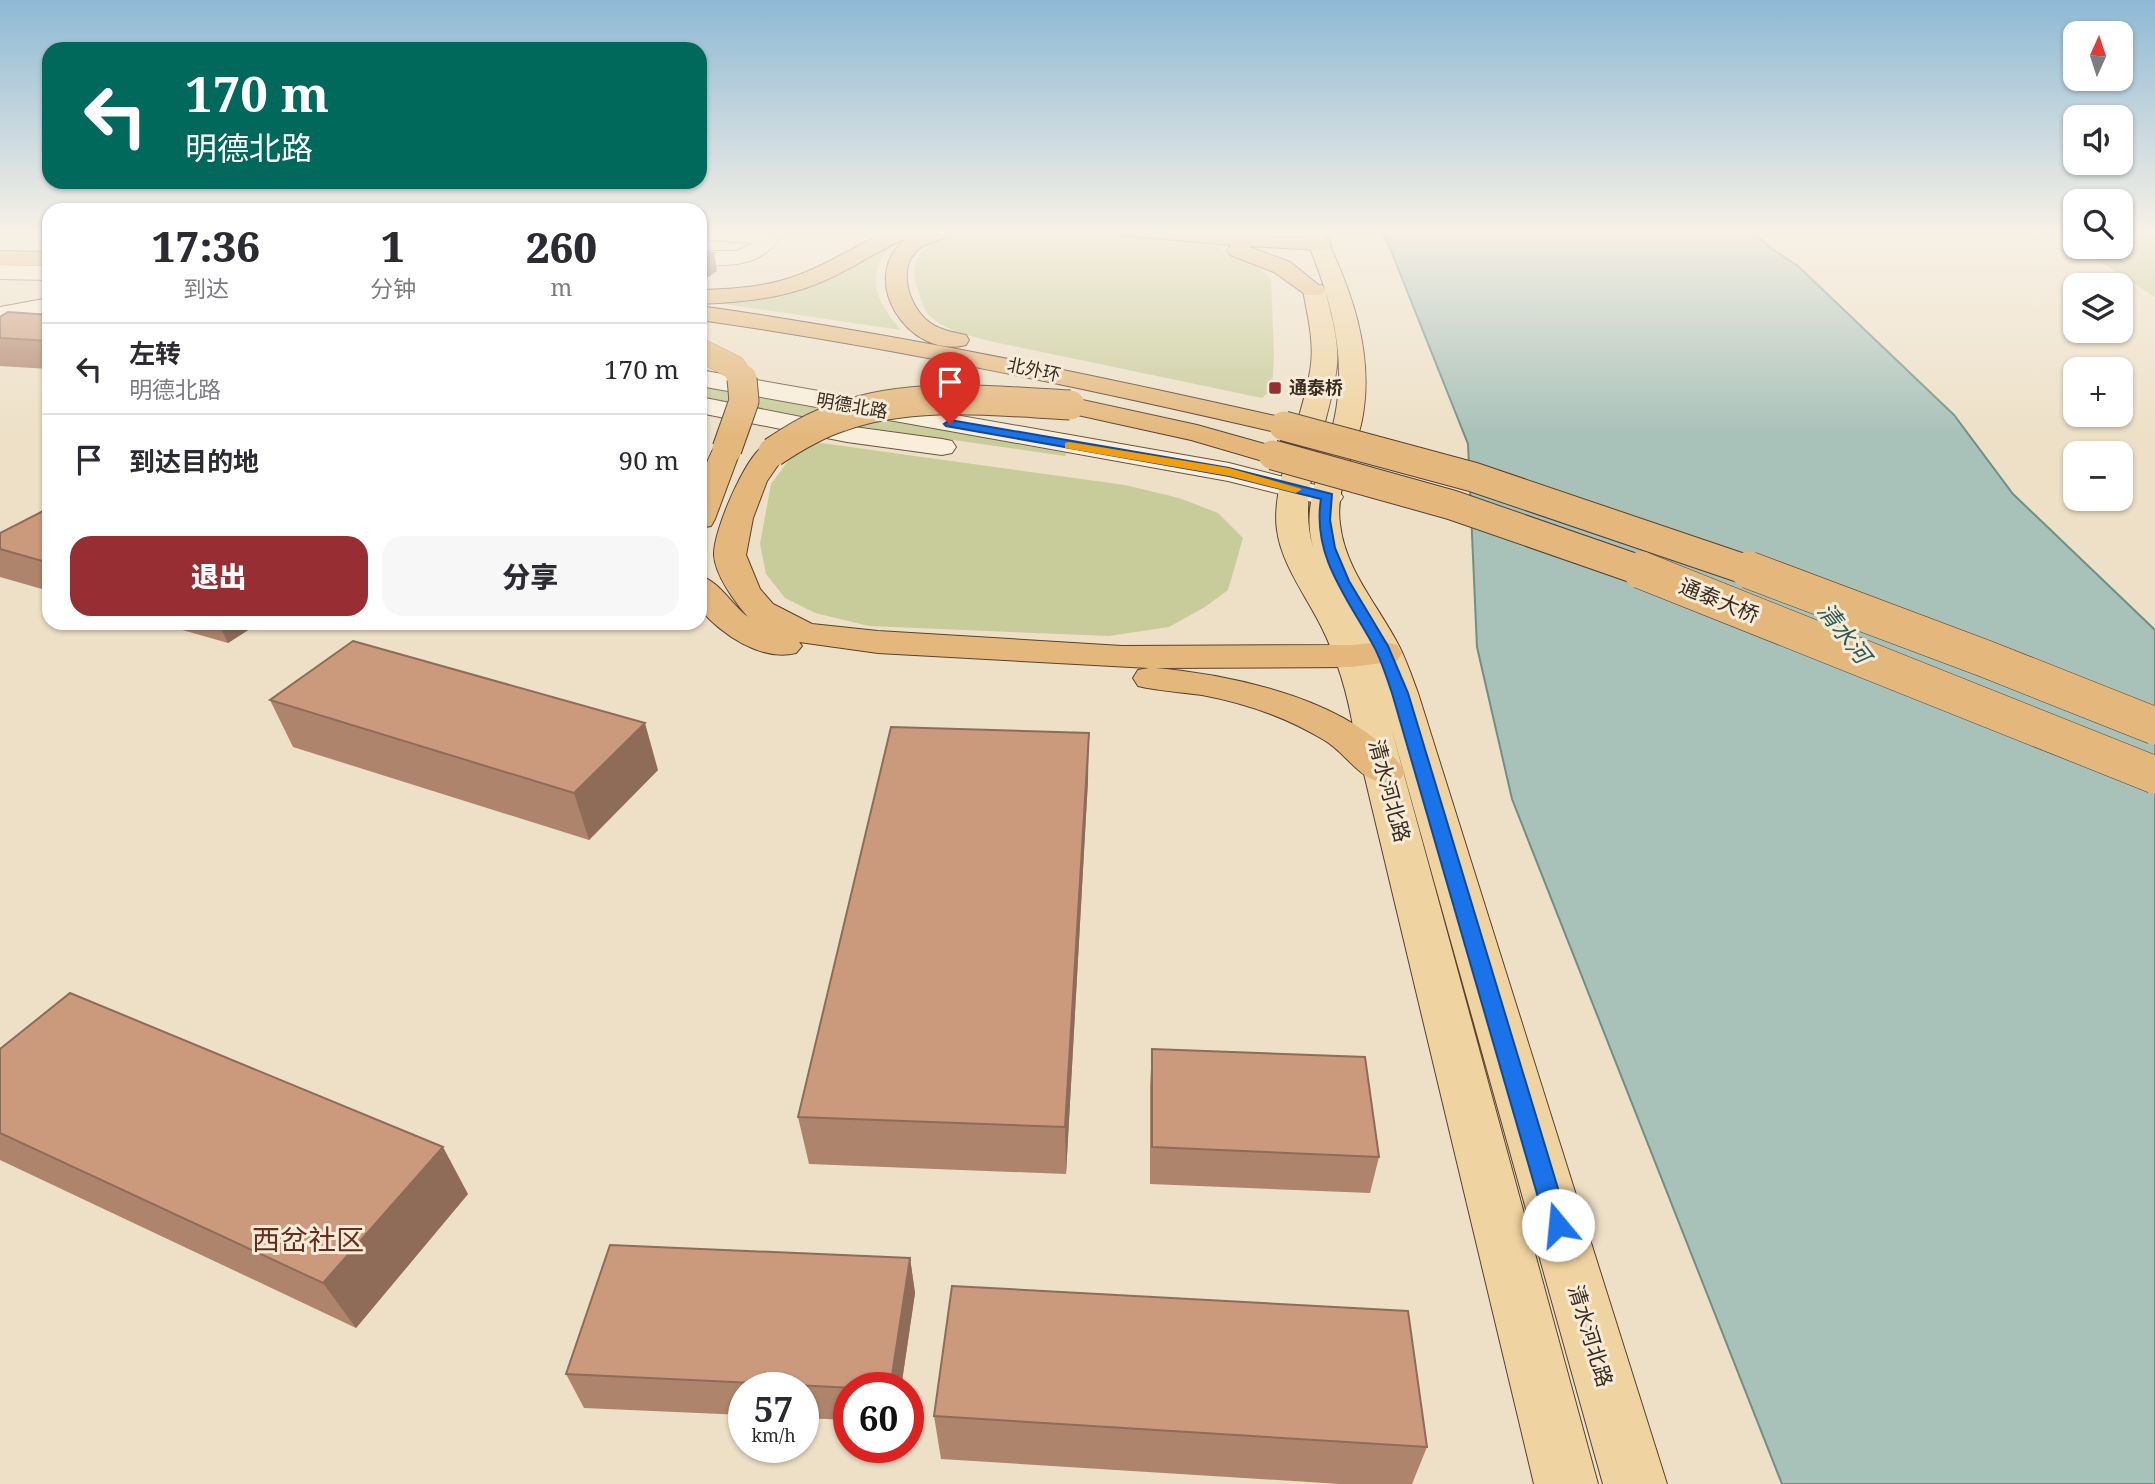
<!DOCTYPE html>
<html lang="zh">
<head>
<meta charset="utf-8">
<style>
	:root { --surface:#fff; --page:#f7f7f7; --text:#2b2b33; --muted:#7c7c81; --line:#e1e1e2; --accent:#962e33 }
	body { margin:0; font-family:"Noto Serif","Noto Sans SC",serif; background:var(--page); color:var(--text); height:100vh; display:flex; flex-direction:column; font-size:26px; white-space:nowrap }
	* { box-sizing:border-box; margin:0 }
	p { font-size:23px; color:var(--muted) }
	.icon { flex:none; width:38px; height:38px; fill:none; stroke:currentColor; stroke-width:2; stroke-linecap:round; stroke-linejoin:round }
	.map { position:relative; flex:1; overflow:hidden }
	.details { position:absolute; left:42px; top:203px; width:665px; height:427px; display:flex; flex-direction:column; background:var(--surface); border-radius:21px; box-shadow:0 2px 5px #0004 }
	.details>* { flex:none }
	.hud { position:absolute; left:42px; top:42px; width:665px; height:147px; border-radius:21px; box-shadow:0 2px 5px #0004; background:#00695c; color:#fff; overflow:hidden }
	.needle { width:46px; rotate:3deg }
	.fabs { position:absolute; left:2063px; top:21px; display:grid; gap:14px }
	.fabs a { display:grid; place-items:center; width:70px; height:70px; border-radius:14px; background:var(--surface); box-shadow:0 2px 5px #0004; font-size:35px }
	.speed { position:absolute; left:728px; top:1372px; display:flex; gap:14px; font-size:35px; font-weight:700; text-align:center }
	.speed>* { display:grid; place-content:center; width:91px; height:91px; border-radius:50%; background:var(--surface); box-shadow:0 2px 5px #0004; line-height:1 }
	.speed small { font-size:18px; font-weight:400 }
	.speed .limit { border:10px solid #d22; background:#fff; color:#111 }
	.pin { position:absolute; display:grid; place-items:center; width:60px; height:60px; color:#fff; margin:-72px -30px; border-radius:50% 50% 50% 0; rotate:-45deg; box-shadow:0 0 7px #0007 }
	.pin .icon { rotate:45deg }
	.me { position:absolute; width:77px; margin:-38px; rotate:343deg; stroke-linejoin:round; filter:drop-shadow(0 0 5px #0008) }
	.turn { display:flex; align-items:center; gap:24px; height:147px; padding:0 28px; font-size:32px }
	.turn .icon { width:91px; height:91px; stroke-width:2.5 }
	.turn b { display:block; font-size:49px; line-height:60px }
	.eta { display:flex; justify-content:space-evenly; align-items:center; height:119px; text-align:center }
	.eta b { font-size:42px; font-weight:800; line-height:49px }
	.cta { display:flex; gap:14px; margin-top:auto; padding:14px 28px }
	.cta a { flex:1; height:80px; border-radius:21px; background:var(--accent); color:#fff; font-size:28px; font-weight:800; line-height:80px; text-align:center }
	.cta a+a { background:var(--page); color:var(--text) }
	ul { padding:0; list-style:none }
	li { display:flex; align-items:center; gap:21px; height:91px; padding:0 28px; border-top:2px solid var(--line) }
	li div { flex:1 }
	li b { display:block; font-size:26px }
	li em { font-style:normal }
	.map>svg:first-child { display:block }
	.green { fill:#c8cc9a }
	.water { fill:#a8c1b9; stroke:#6e9086; stroke-width:2 }
	.lines { fill:none; stroke-linecap:round; stroke-linejoin:round }
	.tertiary-casing { stroke:#89725c; stroke-width:2 }
	.secondary-casing { stroke:#6b533f; stroke-width:2 }
	.primary-casing { stroke:#574130; stroke-width:2 }
	.trunk-casing { stroke:#574130; stroke-width:2 }
	.tertiary { fill:#f8eeda; fill-rule:evenodd }
	.secondary { fill:#f8eeda; fill-rule:evenodd }
	.primary { fill:#efd3a0; fill-rule:evenodd }
	.trunk { fill:#e4b87d; fill-rule:evenodd }
	.trunk-bridge-far2-casing { stroke:#574130; stroke-width:24; stroke-linecap:butt }
	.trunk-bridge-far1-casing { stroke:#574130; stroke-width:31; stroke-linecap:butt }
	.trunk-bridge-casing { stroke:#574130; stroke-width:38; stroke-linecap:butt }
	.trunk-bridge-far2 { stroke:#e4b87d; stroke-width:24 }
	.trunk-bridge-far1 { stroke:#e4b87d; stroke-width:29 }
	.trunk-bridge { stroke:#e4b87d; stroke-width:37 }
	.wall { fill:#af846c }
	.shaded-wall { fill:#8e6c58 }
	.building { fill:#cb9a7d; stroke:#8e6c58; stroke-width:2 }
	.route { fill:#1a73e8; stroke:#114b97; stroke-width:2 }
	.slow { fill:#f59e0b }
	.poi-dot { fill:#962e33; stroke:#f5ebd6; stroke-width:2.5 }
	.labels { text-anchor:middle; stroke-width:6; stroke-linejoin:round; paint-order:stroke }
	.far-street-label { font-size:18px; fill:#392b20; stroke:#f5ebd6 }
	.far-poi-label { font-size:18px; font-weight:bold; fill:#392b20; stroke:#f5ebd6; text-anchor:start }
	.street-label { font-size:21px; fill:#392b20; stroke:#f5ebd6 }
	.water-label { font-size:23px; font-style:italic; fill:#2f5954; stroke:#f5ebd6 }
	.near-quarter-label { font-size:28px; fill:#652c20; stroke:#f5ebd6 }
</style>
</head>
<body>
<div class="map">
<svg width="2155" height="1484" viewBox="0 0 2155 1484">
	<rect width="100%" height="100%" fill="#ede0c7"/>
	<!-- green -->
	<path class="green" d="M968 229H1087L1183 240 1218 248 1250 261 1271 279 1274 357 1272 389 1262 398 994 342C972 336 946 332 929 315 923 310 921 298 918 290 903 250 937 238 968 229Z
		M2121 229H2155V297L2078 247H2121Z
		M898 240C893 246 883 253 880 261 868 289 884 310 901 330L724 304 808 288 845 272Z
		M700 385 1066 453 1065 456 778 415 700 398Z
		M814 442 1125 485 1179 498 1218 513 1243 538 1228 590 1205 607 1169 627 1109 636 869 626 815 613 785 598 766 574 760 544 771 484 791 457Z"/>
	<!-- water -->
	<path class="water" d="M1380 229H1751L1768 246 1798 266 1954 415 2013 494 2155 630V1484H1782L1512 799 1477 647 1468 444 1390 248Z"/>
	<g class="lines">
		<!-- tertiary casing -->
		<g class="tertiary-casing">
			<path id="tertiary" d="M700 229C719 229 766 224 778 240 760 266 730 266 700 265V251H737L754 243 700 239Z
				M0 265 49 266V280L0 279Z"/>
		</g>
		<!-- secondary casing -->
		<g class="secondary-casing">
			<path id="secondary" d="M49 298V312L0 321V307Z
				M700 370 1229 463 1339 491 1343 497 1339 503 1328 506 1228 481 700 386Z
				M700 397 847 426 942 439 952 441 956 447 952 453 942 455 847 442 700 413Z"/>
		</g>
		<!-- primary casing -->
		<g class="primary-casing">
			<path id="primary" d="M1302 229H1322C1351 288 1375 353 1362 420 1355 454 1335 488 1340 524 1345 569 1377 604 1398 644 1406 659 1412 677 1418 693L1667 1484H1603L1391 727 1598 1484H1534L1354 732C1348 695 1338 660 1321 626 1306 596 1281 563 1277 530 1270 484 1306 412 1311 364 1314 339 1307 314 1303 290L1306 285H1322L1325 290C1331 314 1339 340 1337 365 1331 423 1295 490 1313 547 1300 500 1326 461 1335 416 1348 351 1328 289 1302 229Z"/>
		</g>
		<!-- trunk casing -->
		<g class="trunk-casing">
			<path id="trunk" d="M893 229H921L920 231 957 229C949 240 929 240 919 249 896 268 909 307 929 322 939 330 953 332 966 335L969 340 966 345C908 360 855 277 907 238 876 251 849 271 819 283 781 299 740 302 700 304V290C734 289 769 287 801 274 833 262 861 242 893 229Z
				M1111 229H1172L1328 239 1331 244 1328 249 1320 250 1247 246 1290 262 1325 290 1322 295H1306L1274 272 1230 255 1227 250 1231 245 1121 235 1114 233Z
				M0 251 49 252V266L0 265Z
				M700 306C897 334 1090 374 1284 418L1294 420 1298 426 1294 432 1284 434C1090 389 897 348 700 320Z
				M1032 389 1197 425 1283 449 1287 455 1283 461 1273 464 1191 440 1023 403 1019 397 1023 391Z
				M727 440 737 443 741 449 715 519 711 526 700 528C700 497 699 470 717 443Z
				M773 443 783 446 787 452 767 481 753 518 746 555 760 589 773 604 812 624 878 631 1122 646 1351 645 1384 642 1397 645 1402 653 1397 661 1351 667 1156 668C1234 675 1360 701 1405 772L1399 781C1364 791 1351 756 1324 740 1286 717 1245 703 1202 695 1181 692 1159 691 1138 686L1133 678 1138 670 1149 668 878 653 799 642 802 646 796 653C762 662 721 634 700 609V576C719 581 731 604 748 617 735 602 715 575 714 555 713 532 744 460 763 446 764 446 772 444 773 443Z"/>
		</g>
		<!-- tertiary -->
		<use href="#tertiary" class="tertiary"/>
		<!-- secondary -->
		<use href="#secondary" class="secondary"/>
		<!-- primary -->
		<use href="#primary" class="primary"/>
		<!-- trunk -->
		<use href="#trunk" class="trunk"/>
		<!-- trunk-bridge-far2 casing -->
		<g class="trunk-bridge-far2-casing">
			<path id="trunk-bridge-far2" d="M700 350 734 367 743 381"/>
		</g>
		<!-- trunk-bridge-far1 casing -->
		<g class="trunk-bridge-far1-casing">
			<path id="trunk-bridge-far1" d="M1284 426 1473 477 1753 572
				M727 449 744 401 742 379
				M773 452C794 438 815 425 840 417 912 391 995 401 1070 405
				M1273 455 1452 505 1645 572"/>
		</g>
		<!-- trunk-bridge casing -->
		<g class="trunk-bridge-casing">
			<path id="trunk-bridge" d="M1641 570 2155 775
				M1749 570 1986 659 2155 726"/>
		</g>
		<!-- trunk-bridge-far2 -->
		<use href="#trunk-bridge-far2" class="trunk-bridge-far2"/>
		<!-- trunk-bridge-far1 -->
		<use href="#trunk-bridge-far1" class="trunk-bridge-far1"/>
		<!-- trunk-bridge -->
		<use href="#trunk-bridge" class="trunk-bridge"/>
	</g>
	<!-- wall -->
	<path class="wall" d="M49 315V369L0 366V317Z
		M49 508V591L0 577V533Z
		M158 623H259L228 643Z
		M270 700 658 770 589 840 293 747Z
		M1088 780 1066 1174 809 1164 798 1117Z
		M0 1049 468 1194 356 1328 0 1160Z
		M1152 1049 1379 1157 1370 1193 1150 1184V1086Z
		M910 1258 915 1293 901 1388H849V1420L803 1418V1388H744V1415L584 1408 566 1374Z
		M934 1416 1427 1447 1412 1484H1340L941 1459Z"/>
	<!-- shaded-wall -->
	<path class="shaded-wall" d="M714 253 717 271 700 283V262Z
		M218 623H259L228 643Z
		M645 723 658 770 589 840 574 793Z
		M1089 733 1088 780 1066 1174 1065 1127Z
		M443 1147 468 1194 356 1328 323 1283Z
		M910 1258 915 1293 901 1388H890Z"/>
	<!-- building -->
	<path class="building" d="M700 252 714 253 700 262Z
		M8 312 49 315V341L0 338V317Z
		M49 508V563L0 549V533Z
		M353 641 645 723 574 793 270 700Z
		M891 727 1089 733 1065 1127 798 1117Z
		M70 993 443 1147 323 1283 0 1133V1049Z
		M1152 1049 1365 1057 1379 1157 1152 1147Z
		M610 1245 910 1258 890 1388H855L566 1374Z
		M952 1286 1408 1311 1427 1447 934 1416Z"/>
	<!-- sky -->
	<linearGradient id="sky" x2="0" y2="1"><stop stop-color="#8eb9d5"/><stop offset="0.53" stop-color="#f7f1e6"/><stop offset="1" stop-color="#f7f1e6" stop-opacity="0"/></linearGradient>
	<rect width="2155" height="436" fill="url(#sky)"/>
	<!-- route -->
	<path class="route" d="M950 420 1229 468 1332 494 1330 520 1335 548 1349 581 1388 646 1408 693 1569 1225 1566 1233 1558 1236 1549 1233 1546 1225 1392 693C1386 676 1381 658 1372 643 1346 596 1312 555 1321 499L1229 476 946 426 944 424Z"/>
	<!-- slow -->
	<path class="slow" d="M1069 442 1229 468 1302 489 1296 493 1229 476 1065 448V443Z"/>
	<!-- markers -->
	<rect class="poi-dot" x="1268" y="381" width="14" height="14" rx="3.5"/>
	<g class="labels">
		<!-- far-street labels -->
		<g class="far-street-label">
			<text transform="translate(1034 370) rotate(12)" y="6">北外环</text>
			<text transform="translate(852 406) rotate(10)" y="6">明德北路</text>
		</g>
		<!-- far-poi labels -->
		<g class="far-poi-label">
			<text x="1289" y="394">通泰桥</text>
		</g>
		<!-- street labels -->
		<g class="street-label">
			<text transform="translate(1719 601) rotate(22)" y="7">通泰大桥</text>
			<text transform="translate(1389 791) rotate(75)" y="7">清水河北路</text>
			<text transform="translate(1590 1336) rotate(73)" y="7">清水河北路</text>
		</g>
		<!-- water labels -->
		<g class="water-label">
			<text transform="translate(1844 633) rotate(52)" y="8">清水河</text>
		</g>
		<!-- near-quarter labels -->
		<g class="near-quarter-label">
			<text x="308" y="1250">西岔社区</text>
		</g>
	</g>
</svg>
<div class="fabs">
<a><svg class="needle" viewBox="-14 -14 28 28"><path d="M0-13l5 13h-10z" fill="#e53935"/><path d="M0 13l5-13h-10z" fill="#7c7c81"/></svg></a>
<a><svg class="icon" aria-label="sound" viewBox="0 0 24 24"><path d="M4 9h4l5-4v14l-5-4H4zM17 9q2 3 0 6"/></svg></a>
<a><svg class="icon" aria-label="search" viewBox="0 0 24 24"><circle cx="10" cy="10" r="6"/><path d="M15 15l6 6"/></svg></a>
<a><svg class="icon" aria-label="layers" viewBox="0 0 24 24"><path d="M12 4l9 5-9 5-9-5zM3 14l9 5 9-5"/></svg></a>
<a>+</a>
<a>−</a>
</div>
<div class="speed"><div>57<small>km/h</small></div><div class="limit">60</div></div>
<div class="pin" style="left:950px;top:424px;background:#d93025"><svg class="icon" aria-label="arrive" viewBox="0 0 24 24"><path d="M6 21V4h12l-3 4 3 4H6"/></svg></div>
<svg class="me" style="left:1558px;top:1225px" viewBox="-20 -20 40 40"><circle r="19" fill="#fff"/><path d="M0-13L10 11 0 6-10 11z" fill="#1a73e8"/></svg>
<div class="hud">
<div class="turn"><svg class="icon" aria-label="left" viewBox="0 0 24 24"><path d="M17 20v-9H6M10 6l-5 5 5 5"/></svg><div><b>170 m</b>明德北路</div></div>
</div>
<section class="details">
<div class="eta">
<div><b>17:36</b><p>到达</p></div>
<div><b>1</b><p>分钟</p></div>
<div><b>260</b><p>m</p></div>
</div>
<ul>
<li><svg class="icon" aria-label="left" viewBox="0 0 24 24"><path d="M17 20v-9H6M10 6l-5 5 5 5"/></svg><div><b>左转</b><p>明德北路</p></div><em>170 m</em></li>
<li><svg class="icon" aria-label="arrive" viewBox="0 0 24 24"><path d="M6 21V4h12l-3 4 3 4H6"/></svg><div><b>到达目的地</b></div><em>90 m</em></li>
</ul>
<div class="cta"><a>退出</a><a>分享</a></div>
</section>
</div>
</body>
</html>
